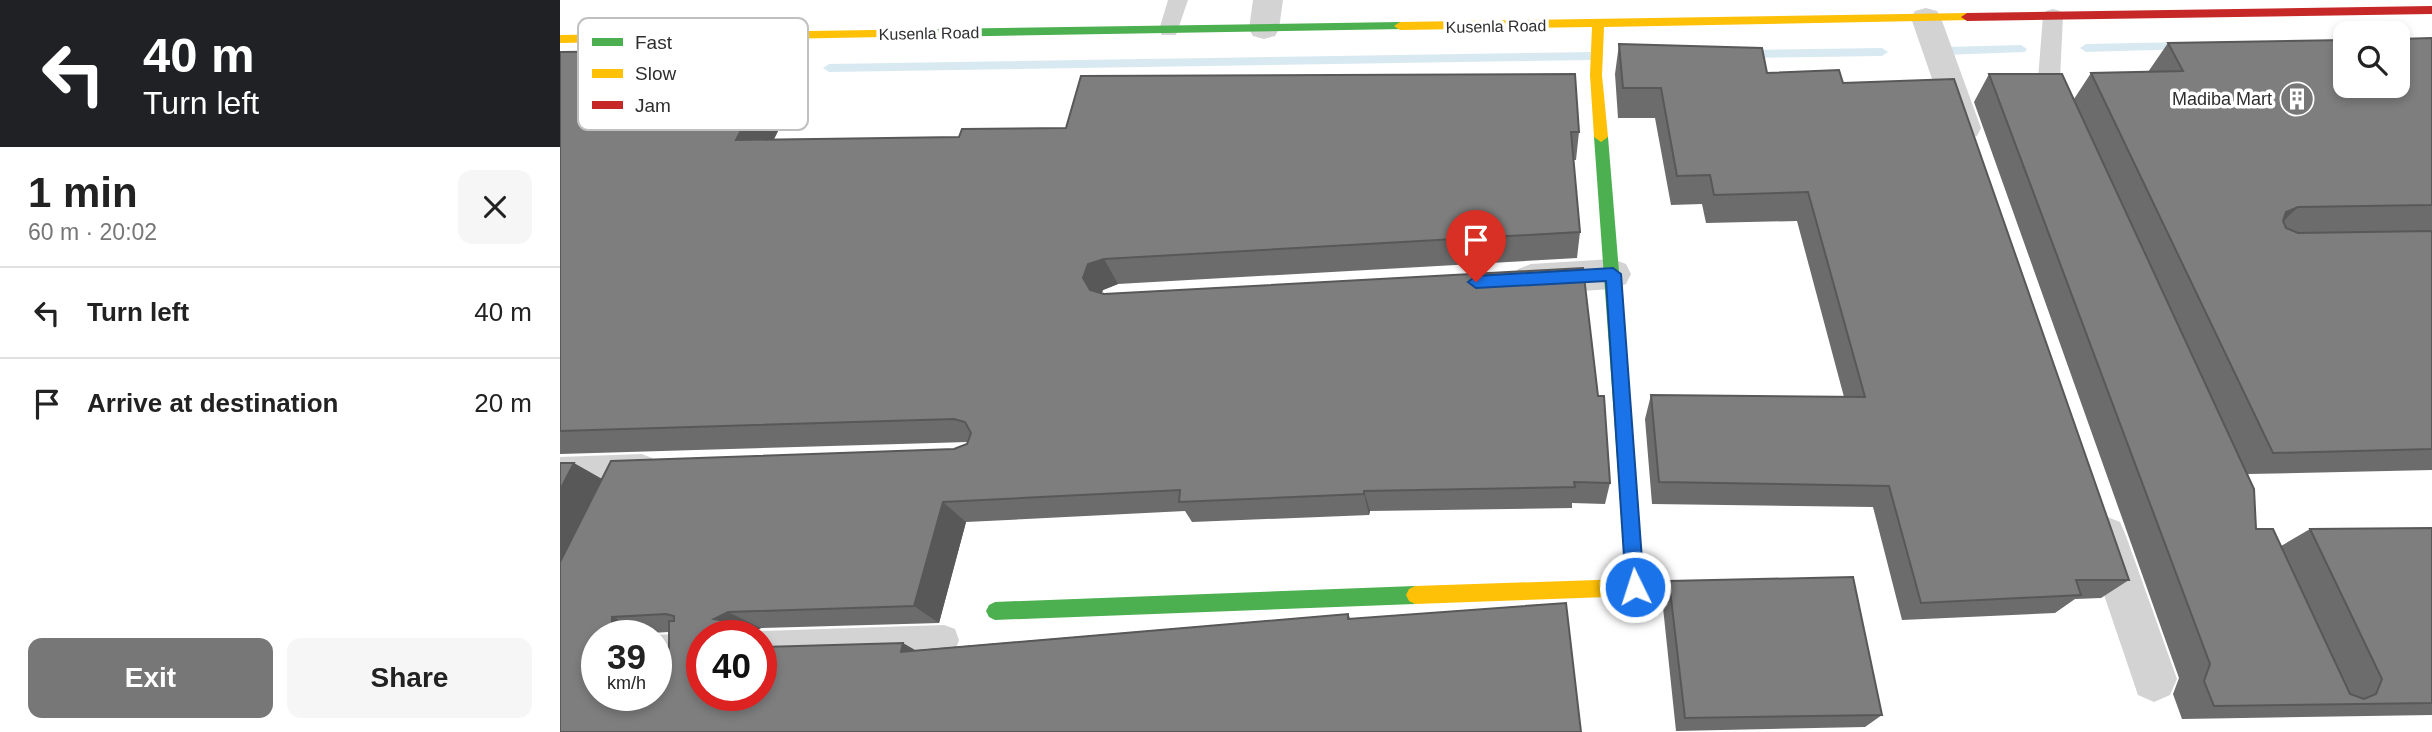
<!DOCTYPE html>
<html lang="en">
<head>
<meta charset="utf-8">
<style>
	:root { --surface:#fff; --page:#f6f6f6; --text:#222; --muted:#767676; --line:#e0e0e0; --accent:#777 }
	body { margin:0; font-family:Arial,sans-serif; background:var(--page); color:var(--text); height:100vh; display:flex; flex-direction:column; font-size:26px; white-space:nowrap }
	* { box-sizing:border-box; margin:0 }
	p { font-size:23px; color:var(--muted) }
	.icon { flex:none; width:38px; height:38px; fill:none; stroke:currentColor; stroke-width:2; stroke-linecap:round; stroke-linejoin:round }
	.map { position:relative; flex:1; overflow:hidden }
	.sheet { display:flex; flex-direction:column; background:var(--surface); width:560px }
	.sheet>* { flex:none }
	.guide { background:#202124; color:#fff; overflow:hidden }
	.buttons { position:absolute; left:1773px; top:21px; display:grid; gap:14px }
	.buttons a { display:grid; place-items:center; width:77px; height:77px; border-radius:14px; background:var(--surface); box-shadow:0 4px 10px #0003; font-size:35px }
	.speed { position:absolute; left:21px; top:620px; display:flex; gap:14px; font-size:35px; font-weight:700; text-align:center }
	.speed>* { display:grid; place-content:center; width:91px; height:91px; border-radius:50%; background:var(--surface); box-shadow:0 4px 10px #0003; line-height:1 }
	.speed small { font-size:18px; font-weight:400 }
	.speed .limit { border:10px solid #d22; background:#fff; color:#111 }
	.pin { position:absolute; display:grid; place-items:center; width:60px; height:60px; color:#fff; margin:-72px -30px; border-radius:50% 50% 50% 0; rotate:-45deg; box-shadow:0 0 7px #0007 }
	.pin .icon { rotate:45deg }
	.me { position:absolute; width:77px; margin:-38px; rotate:356deg; stroke-linejoin:round; filter:drop-shadow(0 0 5px #0008) }
	.turn { display:flex; align-items:center; gap:24px; height:147px; padding:0 28px; font-size:32px }
	.turn .icon { width:91px; height:91px; stroke-width:2.5 }
	.turn b { display:block; font-size:49px; line-height:60px }
	.round { display:grid; place-items:center; flex:none; width:74px; height:74px; border-radius:14px; background:var(--page) }
	.summary { display:flex; align-items:center; justify-content:space-between; height:119px; padding:0 28px }
	h1 { font-size:42px; font-weight:600; line-height:52px }
	.primary-button { display:flex; gap:14px; margin-top:auto; padding:14px 28px }
	.primary-button a { flex:1; height:80px; border-radius:14px; background:var(--accent); color:#fff; font-size:28px; font-weight:600; line-height:80px; text-align:center }
	.primary-button a+a { background:var(--page); color:var(--text) }
	ul { padding:0; list-style:none }
	li { display:flex; align-items:center; gap:21px; height:91px; padding:0 28px; border-top:2px solid var(--line) }
	li div { flex:1 }
	li b { display:block; font-size:26px }
	li em { font-style:normal }
	main { display:flex; flex:1; min-height:0 }
	.map>svg:first-child { display:block }
	.lines { fill:none; stroke-linecap:round; stroke-linejoin:round }
	.stream { fill:#d9e9f1; fill-rule:evenodd }
	.lane { fill:#d3d3d3; fill-rule:evenodd }
	.street { fill:#d3d3d3; fill-rule:evenodd }
	.fast { fill:#4caf50; fill-rule:evenodd }
	.slow { fill:#ffc107; fill-rule:evenodd }
	.jam { fill:#c62828; fill-rule:evenodd }
	.wall { fill:#6c6c6c; fill-rule:evenodd }
	.shaded-wall { fill:#585858 }
	.building { fill:#7e7e7e; stroke:#585858; stroke-width:2; fill-rule:evenodd }
	.route { fill:#1a73e8; stroke:#114b97; stroke-width:2 }
	.labels { text-anchor:middle; stroke-width:7; stroke-linejoin:round; paint-order:stroke }
	.far-street-label { font-size:16px; fill:#2e2e2e; stroke:#fff }
	.poi-label { font-size:18px; fill:#2e2e2e; stroke:#fff; text-anchor:end }
	.key { fill:#fff; stroke:#c0c0c0; stroke-width:2 }
	.key-label { font-size:19px; fill:#2e2e2e }
</style>
</head>
<body>
<main>
<section class="sheet">
<div class="guide">
<div class="turn"><svg class="icon" aria-label="left" viewBox="0 0 24 24"><path d="M17 20v-9H6M10 6l-5 5 5 5"/></svg><div><b>40 m</b>Turn left</div></div>
</div>
<div class="summary"><div><h1>1 min</h1><p>60 m · 20:02</p></div><a class="round"><svg class="icon" aria-label="close" viewBox="0 0 24 24"><path d="M6 6l12 12M18 6L6 18"/></svg></a></div>
<ul>
<li><svg class="icon" aria-label="left" viewBox="0 0 24 24"><path d="M17 20v-9H6M10 6l-5 5 5 5"/></svg><div><b>Turn left</b></div><em>40 m</em></li>
<li><svg class="icon" aria-label="arrive" viewBox="0 0 24 24"><path d="M6 21V4h12l-3 4 3 4H6"/></svg><div><b>Arrive at destination</b></div><em>20 m</em></li>
</ul>
<div class="primary-button"><a>Exit</a><a>Share</a></div>
</section>
<div class="map">
<svg width="1872" height="732" viewBox="0 0 1872 732">
	<rect width="100%" height="100%" fill="#fff"/>
	<g class="lines">
		<!-- stream -->
		<path class="stream" d="M1625 42 1629 43V49L1526 52 1520 48 1526 44Z
			M1461 45 1467 49 1465 52 1385 55 1379 51 1385 47Z
			M1322 48 1328 52 1322 56 1184 58 1178 54 1184 50Z
			M1034 52 1040 56 1034 60 269 72 263 68 269 64Z
			M192 65 198 69 192 73 97 74 91 70 97 66Z"/>
		<!-- lane -->
		<path class="lane" d="M608 0H628L616 35H602L599 30Z
			M1493 9 1500 11 1503 16 1500 79 1512 106 1509 112 1501 114 1493 112 1478 79 1483 16 1486 11Z
			M82 454 92 458 96 467 92 476 82 480 0 483V457Z
			M384 625 395 629 399 640 395 651 384 655 201 661V635H190L201 631Z
			M142 633 148 635H142V663L96 664V635H92Z"/>
		<!-- street -->
		<path class="street" d="M693 0H723L719 29 715 36 704 39 693 36 689 29Z
			M1366 8 1377 11 1381 18 1421 128 1417 136 1405 140 1393 136 1389 128 1351 18 1355 11Z
			M1053 259 1066 264 1071 274 1066 284 1053 289 971 294 958 289 953 279 958 269 971 264Z
			M1545 516 1560 522 1566 536 1617 679 1610 695 1594 702 1578 695 1524 536 1530 522Z"/>
		<!-- fast -->
		<path class="fast" d="M840 22 844 23V29L375 37 369 33 375 29Z
			M1041 132 1048 137 1080 529 1077 535 1071 537 1065 535 1062 529 1034 137Z
			M855 586 861 589 864 595 861 601 855 604 435 620 429 617 426 611 429 605 435 602Z"/>
		<!-- slow -->
		<path class="slow" d="M1407 13 1411 14V20L1044 27 1042 75 1048 137 1041 142 1034 137 1030 75 1032 27 840 30 834 26 840 22Z
			M375 29 381 33 379 36 0 43V35Z
			M1071 521 1077 523 1080 529 1084 587 1081 593 1075 596 855 604 849 601 846 595 849 589 855 586 1066 579 1062 529 1065 523Z"/>
		<!-- jam -->
		<path class="jam" d="M1872 6V14L1407 21 1401 17 1407 13Z"/>
	</g>
	<!-- wall -->
	<path class="wall" d="M1872 38V470L1688 474 1696 529 1721 546 1750 529 1872 528V715L1622 719 1613 694 1619 678 1414 102 1429 74 1514 99 1531 73 1588 72 1608 43Z
		M1059 44 1207 73 1283 83 1569 580 1541 598 1515 599 1495 613 1342 620 1313 507 1092 504 1085 419 1091 395 1284 397 1237 221 1146 223 1142 204 1111 205 1095 118H1058L1055 74Z
		M0 52 125 80 120 87 226 115 214 139 1019 132 1016 160H1013L1020 232 1017 258 558 284 543 290 541 294 1038 396 1050 483 1045 504 1012 503V508L810 511 809 515 632 522 625 511 406 522 379 623 201 628 191 634 142 695 356 650 788 614 790 618 0 732 42 479 394 449 407 444 408 442 0 454ZM109 632V648L106 650 37 695 90 633Z
		M1109 581 1322 715 1305 727 1116 731 1102 598Z"/>
	<!-- shaded-wall -->
	<path class="shaded-wall" d="M99 51 125 80 104 116 77 88Z
		M204 86 226 115 200 167 176 140Z
		M1738 207 1711 233 1726 212Z
		M544 259 558 284 543 290 538 303 523 278 528 264Z
		M14 463 51 484 0 584V490Z
		M804 491 810 511 809 515 804 494Z
		M383 502 406 522 379 623 354 606Z
		M168 612 201 628 191 634 194 635H165L154 619Z
		M52 617 90 633V635H56Z
		M343 643 369 658 341 652Z"/>
	<!-- building -->
	<path class="building" d="M1872 38V205L1738 207 1726 212 1723 221 1726 228 1738 233 1872 231V449L1713 453 1531 73 1623 71 1608 43 1785 40V86H1838V39Z
		M1059 44 1202 48 1207 73 1279 70 1283 83 1394 79 1569 580H1516L1521 595 1361 603 1329 486 1099 482 1091 395 1305 397 1248 192 1154 195 1150 175 1117 176 1101 88H1063Z
		M99 51 77 88 204 86 176 140 399 137 402 129 506 128 521 76 1015 74 1019 132H1011L1020 232 544 259 528 264 523 278 530 290 544 294 1023 268 1038 396H1044L1050 483 1014 482 1015 487 804 491V494L619 502 620 490 383 502 354 606 168 612 154 619 165 621V635H142V695H201V647L343 643 341 652 788 614V619L1006 603 1021 732H0V562L51 461 394 449 407 444 411 433 405 422 394 419 0 431V52ZM106 614 114 616V621H109V648L106 650H96V695H37V635H56V621H52V617Z
		M1429 74H1502L1694 489 1696 529H1713L1790 694 1804 699 1816 694 1822 679 1750 529 1872 528V703L1654 706 1644 681 1650 664Z
		M0 463H14L0 490Z
		M1293 577 1322 715 1125 718 1109 581Z"/>
	<!-- route -->
	<path class="route" d="M1053 268 1061 274 1084 587 1081 593 1075 595 1069 593 1066 587 1046 281 916 288 908 282 916 276Z"/>
	<!-- icons -->
	<defs>
		<g id="building-disc" transform="scale(1.75)"><circle r="9.5" fill="#777" stroke="#fff"/><path d="M-4-6H4V6H1V3H-1V6H-4ZM-2.5-4.3h1.7v1.8h-1.7ZM.8-4.3h1.7v1.8H.8ZM-2.5-1h1.7V.8h-1.7ZM.8-1h1.7V.8H.8Z" fill="#fff"/></g>
	</defs>
	<g fill-rule="evenodd">
		<use href="#building-disc" x="1737" y="99"/>
	</g>
	<g class="labels">
		<!-- far-street labels -->
		<g class="far-street-label">
			<text transform="translate(936 26) rotate(-1)" y="6">Kusenla Road</text>
			<text transform="translate(369 33) rotate(-1)" y="6">Kusenla Road</text>
		</g>
		<!-- poi labels -->
		<g class="poi-label">
			<text x="1712" y="105">Madiba Mart</text>
		</g>
	</g>
	<!-- legend -->
	<rect x="18" y="18" width="230" height="112" rx="10" class="key"/>
	<rect x="32" y="38" width="31" height="8" fill="#4caf50"/>
	<rect x="32" y="69" width="31" height="9" fill="#ffc107"/>
	<rect x="32" y="101" width="31" height="8" fill="#c62828"/>
	<g class="key-label">
		<text x="75" y="49">Fast</text>
		<text x="75" y="80">Slow</text>
		<text x="75" y="112">Jam</text>
	</g>
</svg>
<div class="buttons">
<a><svg class="icon" aria-label="search" viewBox="0 0 24 24"><circle cx="10" cy="10" r="6"/><path d="M15 15l6 6"/></svg></a>
</div>
<div class="speed"><div>39<small>km/h</small></div><div class="limit">40</div></div>
<div class="pin" style="left:916px;top:282px;background:#d93025"><svg class="icon" aria-label="arrive" viewBox="0 0 24 24"><path d="M6 21V4h12l-3 4 3 4H6"/></svg></div>
<svg class="me" style="left:1075px;top:587px" viewBox="-20 -20 40 40"><circle r="17" fill="#1a73e8" stroke="#fff" stroke-width="3"/><path d="M0-11L8 9 0 5-8 9z" fill="#fff"/></svg>
</div>
</main>
</body>
</html>
